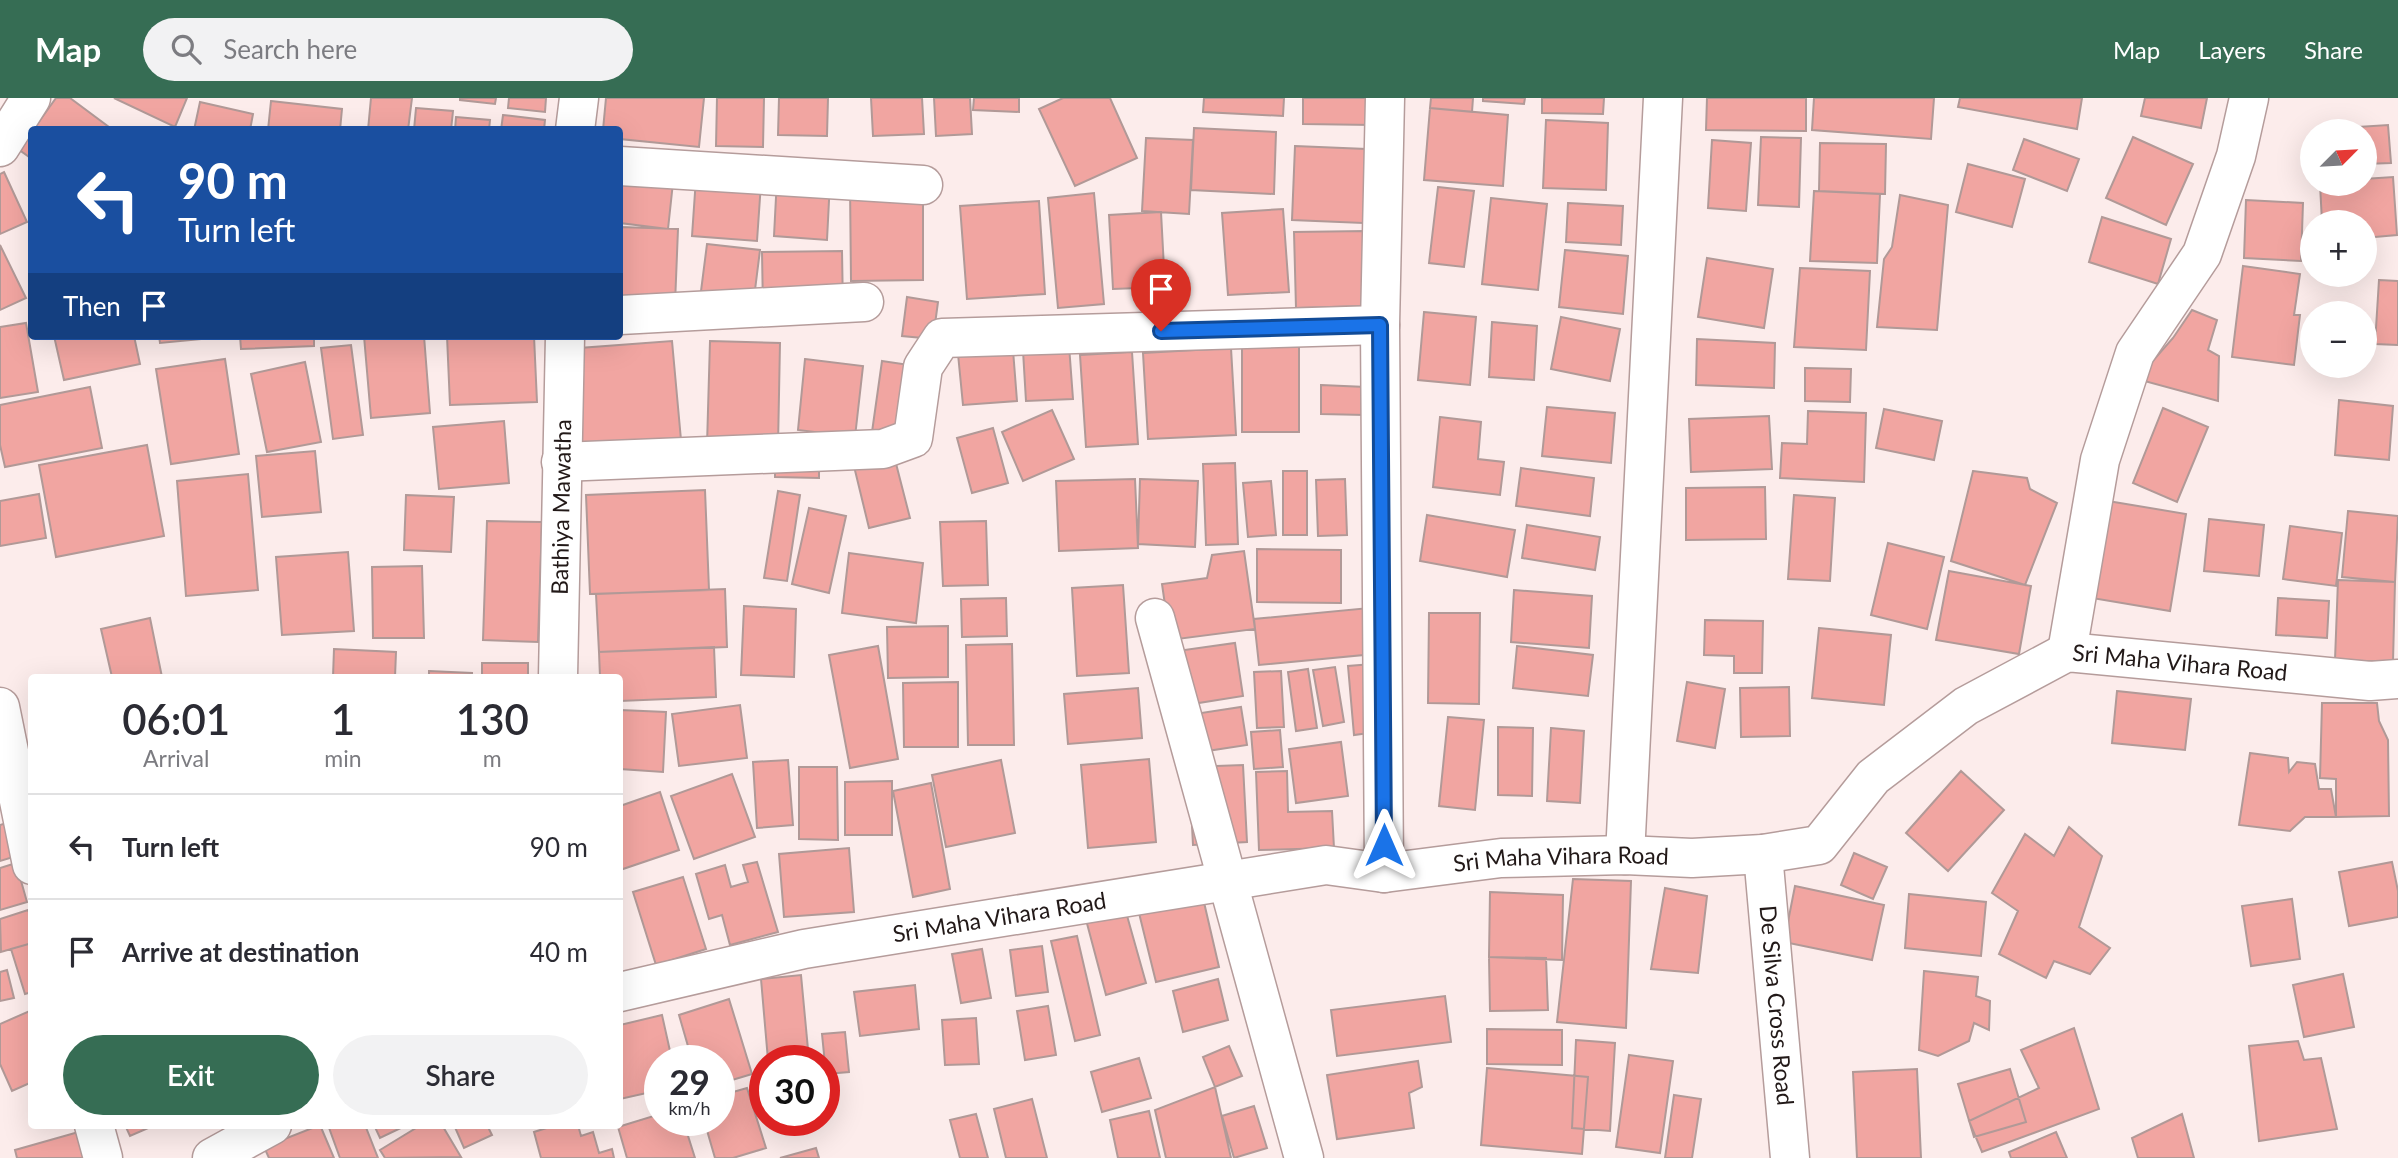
<!DOCTYPE html>
<html lang="en">
<head>
<meta charset="utf-8">
<style>
	:root { --surface:#fff; --page:#f2f2f3; --text:#2b2b33; --muted:#7c7c81; --line:#e1e1e2; --accent:#366d54 }
	body { margin:0; font-family:Lato,sans-serif; background:var(--page); color:var(--text); height:100vh; display:flex; flex-direction:column; font-size:26px; white-space:nowrap }
	* { box-sizing:border-box; margin:0 }
	p { font-size:23px; color:var(--muted) }
	.icon { flex:none; width:38px; height:38px; fill:none; stroke:currentColor; stroke-width:2; stroke-linecap:round; stroke-linejoin:round }
	.map { position:relative; flex:1; overflow:hidden }
	.drawer { position:absolute; left:28px; top:576px; width:595px; height:455px; display:flex; flex-direction:column; background:var(--surface); border-radius:7px; box-shadow:0 7px 28px #0002 }
	.drawer>* { flex:none }
	.banner { position:absolute; left:28px; top:28px; width:595px; height:214px; border-radius:7px; box-shadow:0 7px 28px #0002; background:#1a4fa0; color:#fff; overflow:hidden }
	.needle { width:46px; rotate:66deg }
	.fabs { position:absolute; left:2300px; top:21px; display:grid; gap:14px }
	.fabs a { display:grid; place-items:center; width:77px; height:77px; border-radius:50%; background:var(--surface); box-shadow:0 7px 28px #0002; font-size:35px }
	.speed { position:absolute; left:644px; top:947px; display:flex; gap:14px; font-size:35px; font-weight:700; text-align:center }
	.speed>* { display:grid; place-content:center; width:91px; height:91px; border-radius:50%; background:var(--surface); box-shadow:0 7px 28px #0002; line-height:1 }
	.speed small { font-size:18px; font-weight:400 }
	.speed .limit { border:10px solid #d22; background:#fff; color:#111 }
	.pin { position:absolute; display:grid; place-items:center; width:60px; height:60px; color:#fff; margin:-72px -30px; border-radius:50% 50% 50% 0; rotate:-45deg; box-shadow:0 0 7px #0007 }
	.pin .icon { rotate:45deg }
	.me { position:absolute; width:77px; margin:-38px; rotate:0deg; stroke-linejoin:round; filter:drop-shadow(0 0 5px #0008) }
	.turn { display:flex; align-items:center; gap:24px; height:147px; padding:0 35px; font-size:32px }
	.turn .icon { width:91px; height:91px; stroke-width:2.5 }
	.turn b { display:block; font-size:49px; line-height:60px }
	.then { display:flex; align-items:center; height:66px; padding:0 35px; background:#0003; gap:14px; font-size:26px }
	.eta { display:flex; justify-content:space-evenly; align-items:center; height:119px; text-align:center }
	.eta b { font-size:42px; font-weight:600; line-height:49px }
	.action { display:flex; gap:14px; margin-top:auto; padding:14px 35px }
	.action a { flex:1; height:80px; border-radius:42px; background:var(--accent); color:#fff; font-size:28px; font-weight:600; line-height:80px; text-align:center }
	.action a+a { background:var(--page); color:var(--text) }
	ul { padding:0; list-style:none }
	li { display:flex; align-items:center; gap:21px; height:105px; padding:0 35px; border-top:2px solid var(--line) }
	li div { flex:1 }
	li b { display:block; font-size:26px }
	li em { font-style:normal }
	header { display:flex; align-items:center; gap:42px; box-sizing:border-box; height:98px; padding:0 35px; background:var(--accent); color:#fff }
	header strong { font-size:33px }
	nav { display:flex; gap:38px; margin-inline-start:auto; font-size:24px }
	.search { width:490px; height:63px; background:var(--page); display:flex; align-items:center; gap:18px; box-sizing:border-box; padding:0 24px; border-radius:38px; color:var(--muted); font-size:26px }
	.map>svg:first-child { display:block }
	.building { fill:#f1a5a1; stroke:#b19997; stroke-width:2 }
	.lines { fill:none; stroke-linecap:round; stroke-linejoin:round }
	.minor-casing { stroke:#b59c9b; stroke-width:41 }
	.minor { stroke:#fff; stroke-width:38 }
	.route-casing { stroke:#114b97; stroke-width:18 }
	.route { stroke:#1a73e8; stroke-width:12 }
	.labels { text-anchor:middle; stroke-width:7; stroke-linejoin:round; paint-order:stroke }
	.street-label { font-size:23px; fill:#221918; stroke:#fff }
</style>
</head>
<body>
<header>
<strong>Map</strong>
<div class="search"><svg class="icon" aria-label="search" viewBox="0 0 24 24"><circle cx="10" cy="10" r="6"/><path d="M15 15l6 6"/></svg>Search here</div>
<nav><a>Map</a><a>Layers</a><a>Share</a></nav>
</header>
<div class="map">
<svg width="2398" height="1060" viewBox="0 0 2398 1060">
	<rect width="100%" height="100%" fill="#fceceb"/>
	<!-- building -->
	<path class="building" d="M56 0H70L113 32H33Z
		M114 0H187L175 29Z
		M371 0H412L408 32H368Z
		M460 0H496L495 6 460 2Z
		M509 0H546L545 14 508 10Z
		M606 0H704L699 49 620 41V32H603Z
		M717 0H764L763 49 716 48Z
		M779 0H828L827 38 778 37Z
		M871 0H922L924 36 873 38Z
		M934 0H970L972 36 936 38Z
		M974 0H1019V14L973 12Z
		M1063 0H1110L1137 60 1075 88 1039 11Z
		M1204 0H1284L1283 18 1203 14Z
		M1303 0H1373V27L1303 26Z
		M1431 0H1473L1472 14 1430 10Z
		M1483 0H1525L1524 6 1483 3Z
		M1542 0H1604L1603 16 1542 15Z
		M1707 0H1806V33L1706 32Z
		M1814 0H1934L1931 41 1812 32Z
		M1960 0H2082L2077 31 1958 9Z
		M2145 0H2207L2201 30 2141 18Z
		M271 3 342 11 340 32H268Z
		M200 4 253 16 250 32H194Z
		M416 10 453 13 451 32H414Z
		M1430 10 1508 17 1503 88 1424 82Z
		M503 17 545 22 544 32H501Z
		M456 19 490 22 489 32H455Z
		M1546 22 1608 25 1606 92 1543 90Z
		M2388 27 2391 65 2364 66V33H2327V31Z
		M1194 30 1276 34 1274 96 1191 92Z
		M32 33V61L18 51Z
		M1761 39 1801 40 1799 109 1758 107Z
		M2133 39 2193 66 2166 127 2106 100Z
		M1146 40 1193 42 1189 116 1142 113Z
		M2024 41 2079 61 2067 93 2013 72Z
		M1712 42 1751 45 1746 113 1708 110Z
		M1820 45 1886 46 1885 96 1819 93Z
		M1295 48 1366 51 1363 125 1292 122Z
		M620 60 675 66 668 131 620 125Z
		M1968 66 2025 81 2012 129 1956 114Z
		M4 74 27 124 0 136V76Z
		M2393 79 2397 137 2364 140V124H2322L2320 86H2364V81Z
		M696 80 761 85 757 143 692 138Z
		M777 80 830 83 827 142 774 138Z
		M923 87V182L851 183 850 88Z
		M1438 89 1474 93 1464 169 1429 165Z
		M1814 93 1880 96 1877 165 1810 163Z
		M1094 95 1104 206 1058 210 1048 100Z
		M1900 97 1948 107 1937 232 1877 229 1884 161 1892 149Z
		M1491 100 1547 106 1538 192 1482 186Z
		M2246 102 2303 105 2301 163 2244 160Z
		M1039 103 1045 196 967 201 960 108Z
		M1568 105 1623 108 1621 147 1566 144Z
		M1283 111 1289 194 1228 197 1222 115Z
		M1161 114 1165 189 1113 191 1109 117Z
		M2102 119 2171 141 2158 186 2089 164Z
		M620 129 678 131 675 206 620 203Z
		M1365 133 1367 208 1296 210 1294 134Z
		M707 146 760 152 753 208 700 201Z
		M0 147 26 200 0 212Z
		M1565 152 1628 158 1623 216 1559 209Z
		M842 153 843 211 763 212 762 154Z
		M1707 160 1773 171 1764 230 1698 219Z
		M2243 168 2300 176 2294 217H2300L2294 267 2232 259Z
		M1800 170 1870 173 1866 252 1794 249Z
		M2379 182 2398 183V247L2375 246Z
		M907 199 938 204 933 241 902 238Z
		M2192 212 2217 222 2208 252 2219 258 2218 303 2137 281 2173 240Z
		M1424 214 1476 219 1470 287 1418 282Z
		M1561 219 1620 231 1610 283 1551 271Z
		M1492 224 1537 228 1534 282 1489 279Z
		M26 225 38 294 0 300V229Z
		M1068 234 1073 301 1026 303 1022 236Z
		M54 238H134L140 266 64 282Z
		M159 238H211V240L160 245Z
		M240 238H314V248L241 251Z
		M364 238H424L430 315 371 320Z
		M447 238H534L537 304 450 307Z
		M1697 241 1775 245 1774 290 1696 287Z
		M672 243 681 342 574 351 566 251Z
		M710 243 780 245 778 348 707 347Z
		M351 247 363 337 333 341 321 250Z
		M1242 247 1299 248V334H1242Z
		M1231 250 1236 337 1148 341 1143 255Z
		M1013 252 1017 303 963 307 958 256Z
		M1132 254 1138 346 1086 349 1080 257Z
		M225 261 239 356 171 366 156 271Z
		M805 261 863 268 855 339 798 332Z
		M882 263 923 269 913 340 872 334Z
		M305 264 321 344 267 354 251 276Z
		M1805 270 1851 271 1850 304 1805 303Z
		M1321 287 1366 289 1365 317 1321 316Z
		M90 289 102 350 5 369 0 347V307Z
		M2339 302 2393 308 2389 362 2335 357Z
		M1547 309 1615 315 1611 365 1542 358Z
		M2163 310 2208 329 2177 404 2133 385Z
		M1884 311 1942 323 1934 362 1876 350Z
		M1052 312 1074 361 1023 383 1002 334Z
		M1808 313 1866 315 1864 384 1780 380 1782 345 1807 346Z
		M1769 318 1772 371 1691 374 1689 321Z
		M1440 319 1481 324 1478 361 1504 364 1500 397 1433 389Z
		M504 323 509 385 439 391 433 329Z
		M993 330 1008 385 972 395 957 340Z
		M147 347 164 438 56 459 39 367Z
		M892 350 910 420 869 430 852 360Z
		M315 353 321 414 262 419 256 358Z
		M775 355 819 356V380L775 379Z
		M1235 365 1238 446 1206 447 1203 366Z
		M1521 370 1594 380 1590 418 1516 408Z
		M1283 373H1307V437H1283Z
		M1973 373 2027 380 2030 391 2057 405 2025 487 1951 463Z
		M248 376 258 492 186 498 177 383Z
		M1135 381 1138 450 1059 453 1056 383Z
		M1140 381 1198 383 1195 449 1138 446Z
		M1345 381 1347 437 1318 438 1316 382Z
		M1271 383 1276 437 1248 439 1243 385Z
		M1765 389 1766 441 1686 442V390Z
		M705 392 709 492 590 496 586 397Z
		M778 393 800 397 787 483 764 480Z
		M39 396 46 440 0 448V403Z
		M406 397 454 399 451 454 404 452Z
		M1794 397 1835 400 1830 483 1788 481Z
		M2102 402 2186 416 2170 513 2086 499Z
		M809 410 846 418 829 495 792 486Z
		M2348 413 2398 418 2395 484 2342 479Z
		M1427 417 1515 432 1507 479 1420 463Z
		M2209 421 2264 427 2259 478 2204 473Z
		M487 423 542 424 538 544 483 542Z
		M986 423 988 487 943 488 940 424Z
		M1527 427 1600 439 1595 472 1522 460Z
		M2290 428 2342 435 2336 488 2283 481Z
		M1888 445 1944 459 1927 531 1871 517Z
		M1257 451 1341 452V505L1257 504Z
		M1244 453 1255 531 1170 542 1162 486 1207 480 1212 457Z
		M348 454 354 533 282 537 276 459Z
		M849 455 923 465 916 525 842 515Z
		M422 468 424 540H373L372 469Z
		M1949 473 2031 488 2019 556 1936 542Z
		M2338 482 2395 484 2393 564 2335 562Z
		M1123 487 1129 575 1077 578 1072 490Z
		M725 491 727 549 599 554 596 496Z
		M1514 492 1592 498 1589 550 1511 544Z
		M1006 500 1007 538 962 539 961 501Z
		M2278 500 2329 503 2327 540 2276 537Z
		M744 508 796 511 794 579 741 577Z
		M1369 510 1374 556 1259 567 1254 521Z
		M1429 515H1480L1479 606 1428 605Z
		M150 520 162 579H112L101 531Z
		M1705 522 1763 523 1762 575H1734V558L1704 557Z
		M948 528V579L888 580 887 529Z
		M1819 530 1891 537 1884 607 1812 600Z
		M1235 545 1243 598 1186 607 1177 553Z
		M1012 546 1014 647H968L966 547Z
		M878 548 898 661 850 670 829 557Z
		M1517 548 1593 557 1588 598 1513 590Z
		M714 549 716 599 620 603V579H600L599 554Z
		M334 551 396 554 395 579H333Z
		M482 565H528V579H482Z
		M1372 566 1377 634 1354 637 1348 568Z
		M1335 569 1344 624 1323 628 1313 572Z
		M1308 571 1317 630 1296 633 1288 574Z
		M429 573 472 575V579H429Z
		M1281 573 1284 629 1257 630 1254 574Z
		M958 584V649H904L903 585Z
		M1687 584 1725 591 1715 650 1677 643Z
		M1789 589 1790 638 1741 639 1740 590Z
		M1138 590 1142 640 1068 646 1064 596Z
		M2117 593 2191 601 2185 652 2112 645Z
		M2322 605H2377L2379 623 2388 642 2389 718 2336 719V681L2320 680Z
		M740 607 747 660 679 668 672 616Z
		M1241 609 1247 647 1207 653 1201 615Z
		M620 612 666 614 663 674 620 671Z
		M1448 619 1484 622 1475 712 1439 708Z
		M1498 629 1533 630 1532 698 1498 697Z
		M1551 630 1584 633 1580 705 1547 703Z
		M1280 632 1283 669 1254 671 1251 634Z
		M1341 644 1348 698 1296 705 1289 651Z
		M2250 655 2288 660 2289 674 2297 664 2315 666 2319 691H2331L2336 719H2305L2290 733 2239 727Z
		M1149 661 1156 744 1088 750 1081 667Z
		M788 662 793 727 757 730 753 664Z
		M1001 662 1015 735 946 749 932 677Z
		M1243 667 1247 744 1193 747 1189 669Z
		M799 669H837L838 742 799 741Z
		M1287 673 1288 714 1332 713 1334 750 1259 752 1256 674Z
		M1961 673 2004 712 1948 773 1906 735Z
		M732 676 755 739 694 761 671 698Z
		M892 683V737H845V684Z
		M931 685 950 791 913 799 893 693Z
		M660 694 679 752 620 772V708Z
		M13 723 23 756 0 763V727Z
		M2069 729 2102 758 2079 829 2110 850 2090 876 2054 863 2046 880 1999 856 2018 813 1992 795 2025 736 2054 758Z
		M849 750 854 814 784 819 779 756Z
		M1854 755 1887 769 1873 801 1841 787Z
		M757 764 778 834 730 847 722 817 709 821 696 776 725 767 731 789 748 784 743 767Z
		M2392 764 2398 793V819L2349 828 2339 774Z
		M16 765 27 804 0 812V770Z
		M683 779 706 851 656 867 633 794Z
		M1573 781 1631 783 1626 930 1557 924Z
		M1795 788 1884 807 1872 862 1784 844Z
		M1665 790 1707 798 1698 875 1651 871Z
		M1490 794 1563 797 1562 862 1489 859Z
		M1909 796 1986 804 1981 858 1905 850Z
		M1203 800 1219 869 1156 884 1139 815Z
		M2292 801 2300 861 2251 868 2242 808Z
		M1124 807 1146 885 1106 897 1085 818Z
		M28 812 32 822V845L1 854 0 821Z
		M1077 838 1100 937 1075 943 1051 843Z
		M32 845V894L25 896 11 851Z
		M1042 848 1048 894 1016 898 1010 852Z
		M982 851 991 900 961 905 952 856Z
		M1489 859 1546 860 1548 912 1490 913Z
		M7 872 14 900 0 903V874Z
		M1924 873 1978 879 1976 898 1990 903 1989 932 1974 925 1969 943 1938 958 1919 952Z
		M2343 876 2354 929 2304 939 2293 887Z
		M801 877 809 962H768L761 881Z
		M1218 881 1228 922 1183 934 1173 893Z
		M915 887 919 931 860 938 854 894Z
		M1445 898 1451 944 1337 958 1331 912Z
		M729 901 752 976 719 986V962H692L679 917Z
		M1048 908 1056 957 1025 962 1017 913Z
		M32 912V984L12 993 0 966V926Z
		M662 917 672 962H660V992L620 1001V927Z
		M976 920 979 966 945 967 942 922Z
		M2074 930 2099 1011 1982 1054 1969 1023 2039 990 2021 952Z
		M1487 931 1562 932V967L1487 966Z
		M845 934 849 974 826 976 822 936Z
		M1576 942 1615 945 1610 1033 1572 1030Z
		M2298 943 2304 962 2321 960 2337 1031 2259 1043 2249 948Z
		M1229 948 1242 978 1215 989 1203 959Z
		M1629 957 1673 963 1660 1055 1616 1049Z
		M1139 960 1151 1000 1102 1014 1091 974Z
		M1418 963 1422 989 1409 995 1414 1030 1337 1041 1327 977Z
		M1487 970 1588 979 1582 1056 1481 1047Z
		M1917 971 1921 1060H1857L1853 974Z
		M2010 971 2026 1024 1974 1039 1958 986Z
		M1215 989 1231 1060H1166L1155 1012Z
		M747 990 766 1050 733 1060H715L704 1022H719V998Z
		M1674 997 1701 1001 1692 1060H1665Z
		M1032 1001 1047 1060H1006L994 1011Z
		M1254 1008 1267 1050 1234 1060 1222 1018Z
		M1149 1013 1160 1060H1118L1110 1022Z
		M660 1016V1022H683L695 1060H627L618 1029Z
		M976 1016 988 1060H960L950 1022Z
		M2182 1016 2194 1060H2138L2132 1040Z
		M125 1027H155L130 1038Z
		M320 1027 334 1060H269L264 1049Z
		M328 1027H365L378 1060H340Z
		M374 1027H407L380 1040Z
		M421 1027H442L461 1059 385 1060 380 1052Z
		M454 1027H487L492 1037 464 1050Z
		M556 1027H578L581 1038 593 1034 599 1055 612 1051 614 1060H541L534 1034Z
		M82 1033 89 1060H17L15 1052Z
		M2056 1034 2067 1060H2011L2009 1054Z
		M816 1050 819 1060H780Z"/>
	<g class="lines">
		<!-- minor casing -->
		<g class="minor-casing">
			<g id="minor">
				<path d="M575 32 579 0"/>
				<path d="M0 49 31 0"/>
				<path d="M620 68 923 87"/>
				<path d="M620 217 864 204"/>
				<path d="M561 364 883 351 913 340 923 269 942 240 1380 227"/>
				<path d="M1155 520 1304 1060"/>
				<path d="M2067 554 2100 362 2135 255 2202 156 2236 58 2249 0"/>
				<path id="s1" d="M558 579 565 238"/>
				<path d="M0 609 32 767"/>
				<path id="s2" d="M1763 756 1790 1060"/>
				<path d="M1625 757 1663 0"/>
				<path d="M1384 775 1380 227 1385 0"/>
				<path id="s3" d="M620 894 804 851 1326 767 1384 775 1501 760 1625 757 1692 760 1763 756 1819 747 1873 679 1966 608 2067 554 2370 583 2398 581"/>
				<path d="M94 1027 103 1060"/>
				<path d="M212 1060 272 1027"/>
			</g>
		</g>
		<!-- minor -->
		<use href="#minor" class="minor"/>
	</g>
	<g class="lines">
		<!-- route casing -->
		<g class="route-casing">
			<path id="route" d="M1161 233 1380 227 1384 747"/>
		</g>
		<!-- route -->
		<use href="#route" class="route"/>
	</g>
	<g class="labels">
		<!-- street labels -->
		<g class="street-label">
			<text dy="8" stroke="none"><textPath href="#s1" startOffset="170">Bathiya Mawatha</textPath></text>
			<text dy="8" stroke="none"><textPath href="#s3" startOffset="1645">Sri Maha Vihara Road</textPath></text>
			<text dy="8" stroke="none"><textPath href="#s3" startOffset="954">Sri Maha Vihara Road</textPath></text>
			<text dy="8" stroke="none"><textPath href="#s3" startOffset="387">Sri Maha Vihara Road</textPath></text>
			<text dy="8" stroke="none"><textPath href="#s2" startOffset="152">De Silva Cross Road</textPath></text>
		</g>
	</g>
</svg>
<div class="fabs">
<a><svg class="needle" viewBox="-14 -14 28 28"><path d="M0-13l5 13h-10z" fill="#e53935"/><path d="M0 13l5-13h-10z" fill="#7c7c81"/></svg></a>
<a>+</a>
<a>−</a>
</div>
<div class="speed"><div>29<small>km/h</small></div><div class="limit">30</div></div>
<div class="pin" style="left:1161px;top:233px;background:#d93025"><svg class="icon" aria-label="arrive" viewBox="0 0 24 24"><path d="M6 21V4h12l-3 4 3 4H6"/></svg></div>
<svg class="me" style="left:1384px;top:747px" viewBox="-20 -20 40 40"><path d="M0-17L14 15 0 8-14 15z" fill="#1a73e8" stroke="#fff" stroke-width="4"/></svg>
<div class="banner">
<div class="turn"><svg class="icon" aria-label="left" viewBox="0 0 24 24"><path d="M17 20v-9H6M10 6l-5 5 5 5"/></svg><div><b>90 m</b>Turn left</div></div>
<div class="then">Then<svg class="icon" aria-label="arrive" viewBox="0 0 24 24"><path d="M6 21V4h12l-3 4 3 4H6"/></svg></div>
</div>
<section class="drawer">
<div class="eta">
<div><b>06:01</b><p>Arrival</p></div>
<div><b>1</b><p>min</p></div>
<div><b>130</b><p>m</p></div>
</div>
<ul>
<li><svg class="icon" aria-label="left" viewBox="0 0 24 24"><path d="M17 20v-9H6M10 6l-5 5 5 5"/></svg><div><b>Turn left</b></div><em>90 m</em></li>
<li><svg class="icon" aria-label="arrive" viewBox="0 0 24 24"><path d="M6 21V4h12l-3 4 3 4H6"/></svg><div><b>Arrive at destination</b></div><em>40 m</em></li>
</ul>
<div class="action"><a>Exit</a><a>Share</a></div>
</section>
</div>
</body>
</html>
